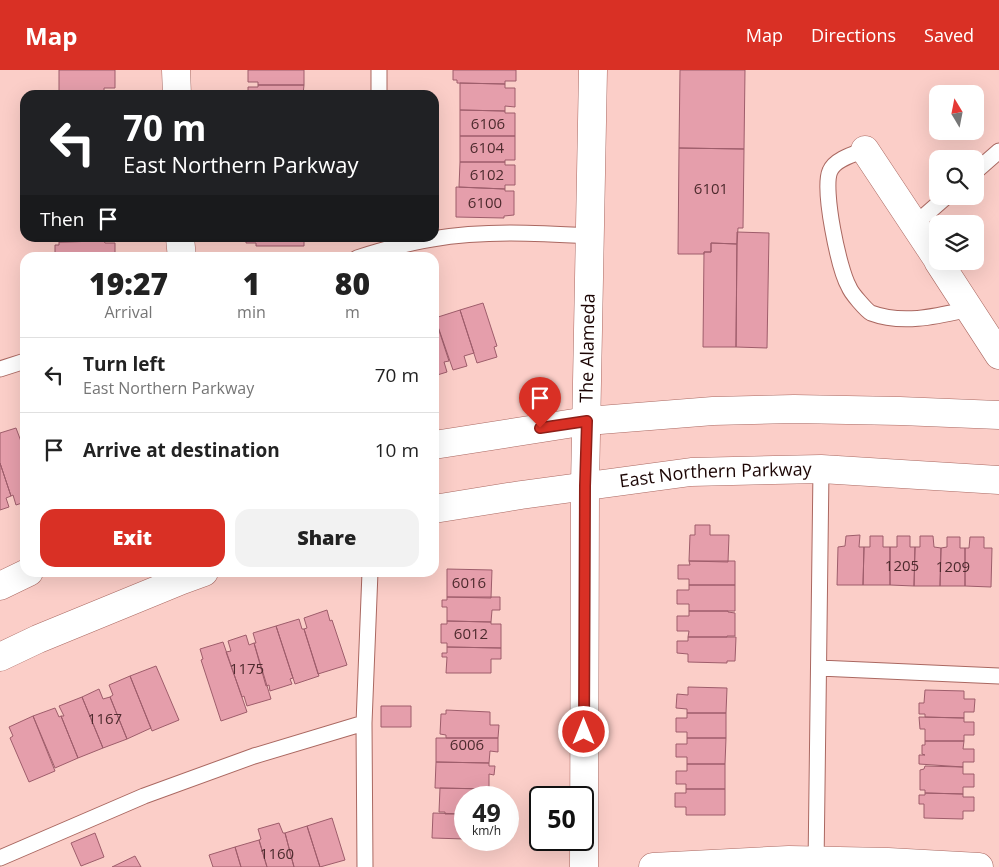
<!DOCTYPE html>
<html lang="en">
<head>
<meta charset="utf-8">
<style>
	:root { --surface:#fff; --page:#f2f2f2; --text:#222; --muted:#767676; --line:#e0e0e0; --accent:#d93025 }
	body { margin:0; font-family:"Open Sans",sans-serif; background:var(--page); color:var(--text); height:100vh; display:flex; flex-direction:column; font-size:19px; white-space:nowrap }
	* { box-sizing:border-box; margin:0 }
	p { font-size:16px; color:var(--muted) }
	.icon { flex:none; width:28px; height:28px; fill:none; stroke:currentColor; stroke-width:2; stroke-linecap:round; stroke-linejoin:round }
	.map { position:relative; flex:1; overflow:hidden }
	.side { position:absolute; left:20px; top:182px; width:419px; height:325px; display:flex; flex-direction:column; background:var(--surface); border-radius:15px; box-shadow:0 5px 20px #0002 }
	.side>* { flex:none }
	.top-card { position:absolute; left:20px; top:20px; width:419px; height:152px; border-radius:15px; box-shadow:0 5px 20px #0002; background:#202124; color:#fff; overflow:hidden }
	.needle { width:32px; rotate:350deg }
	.buttons { position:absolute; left:929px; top:15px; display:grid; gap:10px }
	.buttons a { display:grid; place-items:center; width:55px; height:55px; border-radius:10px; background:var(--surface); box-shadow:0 5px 20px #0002; font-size:25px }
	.speed { position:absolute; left:454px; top:716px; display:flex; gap:10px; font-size:25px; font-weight:700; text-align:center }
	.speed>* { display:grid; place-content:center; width:65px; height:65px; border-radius:50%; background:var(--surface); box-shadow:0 5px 20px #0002; line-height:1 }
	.speed small { font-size:12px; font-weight:400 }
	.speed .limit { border:2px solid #111; border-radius:8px; background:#fff; color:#111 }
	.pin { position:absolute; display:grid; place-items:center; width:42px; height:42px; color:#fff; margin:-51px -21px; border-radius:50% 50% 50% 0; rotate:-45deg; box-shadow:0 0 5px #0007 }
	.pin .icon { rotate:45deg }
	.me { position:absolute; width:55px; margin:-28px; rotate:0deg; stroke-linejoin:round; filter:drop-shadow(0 0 4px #0008) }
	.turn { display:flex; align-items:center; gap:18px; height:105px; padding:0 20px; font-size:22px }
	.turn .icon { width:65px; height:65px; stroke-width:2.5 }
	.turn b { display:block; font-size:35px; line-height:42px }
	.then { display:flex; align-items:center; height:48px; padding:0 20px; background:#0003; gap:10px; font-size:19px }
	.eta { display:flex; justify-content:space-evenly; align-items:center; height:85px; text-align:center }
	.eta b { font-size:30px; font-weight:800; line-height:35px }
	.action { display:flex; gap:10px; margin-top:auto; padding:10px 20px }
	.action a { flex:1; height:58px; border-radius:15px; background:var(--accent); color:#fff; font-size:20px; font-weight:800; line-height:58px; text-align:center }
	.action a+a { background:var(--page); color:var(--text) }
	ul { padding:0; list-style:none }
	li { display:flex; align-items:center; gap:15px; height:75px; padding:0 20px; border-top:1px solid var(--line) }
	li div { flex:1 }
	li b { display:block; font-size:19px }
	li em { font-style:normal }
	header { display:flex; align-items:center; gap:30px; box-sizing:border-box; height:70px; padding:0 25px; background:var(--accent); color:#fff }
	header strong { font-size:24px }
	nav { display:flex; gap:28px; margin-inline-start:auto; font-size:18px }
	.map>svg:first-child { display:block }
	.building { fill:#e59eab; stroke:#9e5d6b }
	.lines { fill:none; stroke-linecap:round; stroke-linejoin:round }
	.lane-casing { stroke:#aa6861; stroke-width:17 }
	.street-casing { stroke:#aa6861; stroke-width:29 }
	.secondary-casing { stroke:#aa6861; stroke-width:29 }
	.primary-casing { stroke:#aa6861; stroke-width:29 }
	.lane { stroke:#fff; stroke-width:15 }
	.street { stroke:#fff; stroke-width:28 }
	.secondary { stroke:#fff; stroke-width:28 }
	.primary { stroke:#fff; stroke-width:28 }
	.route-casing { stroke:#8d1f18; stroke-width:12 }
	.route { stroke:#d93025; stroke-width:9 }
	.labels { text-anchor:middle; stroke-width:4; stroke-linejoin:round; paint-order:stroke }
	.number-label { font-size:15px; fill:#4e2b2e }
	.street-label { font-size:18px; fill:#1b0504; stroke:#fbfbfb }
</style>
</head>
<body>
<header>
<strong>Map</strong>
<nav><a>Map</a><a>Directions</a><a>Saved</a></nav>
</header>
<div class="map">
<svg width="999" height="797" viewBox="0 0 999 797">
	<rect width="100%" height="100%" fill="#fbcec8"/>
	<!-- building -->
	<path class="building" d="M59 0H115V18H104V23H59Z
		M248 0H304V15H258V12H248Z
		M453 0H516V11H505V14L457 13V10H453Z
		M680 0H745L744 79 679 78Z
		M460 13 505 14V18H515V37L505 36V41L460 40Z
		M258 15H304L303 25H248V17H258Z
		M59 23H104V25H106H59Z
		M460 40 505 41V43H515V66H460Z
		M460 66H515V90H505V92H460Z
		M679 78 744 79 743 158H738L737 174 711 173V182H704V184H678Z
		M460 92H505V95H515V115H505V119L459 117Z
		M456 117 505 119V121H514V145L504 146V148L456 147Z
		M737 162 769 163 767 278 736 277Z
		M54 168H104V171L59 172V168Z
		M246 168H304V176H256V173H246Z
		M104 171 105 173H115V188H55V175H59V172Z
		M711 173 737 174 736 277H703L704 182H711Z
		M483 233 497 276 494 277 497 287 477 293 460 240Z
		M460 240 474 283 464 286 467 296 453 300 435 248Z
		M434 248H435L449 291 444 292 447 302 434 306Z
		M16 358 25 382V432L16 435 13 425 11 426 0 393V363Z
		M0 393 11 426 6 428 9 437 0 440Z
		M695 455H710V465H729L728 492 689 491 690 465H695Z
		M860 465 859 477H864L863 515H837L838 477 845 476 846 466Z
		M870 466H883V477H890V515H863L864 477H870Z
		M897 466H910V477H915L914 516 890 515V477H897Z
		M920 466H933L934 477 941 478 940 516H914L915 477H920Z
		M947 467H960V478H965V516H940L941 478 947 477Z
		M970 467H984V478H992L991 517 965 516V478H969Z
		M689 491H735V515H689V509H678V495H690Z
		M447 499 492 500 491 528 447 527Z
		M689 515H735V541H689V534H677V520H689Z
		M447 527H500V540H492L491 552 447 551V537H442V530H447Z
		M327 540 330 551 332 550 347 595 318 604 304 559 307 558 304 548Z
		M689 541H728V542L735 543V566H727V567H688L689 561H677V546H689Z
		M299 549 302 559H304L319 606 295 614 276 556Z
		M447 551 491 552V554H501V578L447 577V573H441V554H447Z
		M276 556 293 608 290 609 292 614 270 621 269 615 266 616 254 573H256L253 563Z
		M246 565 249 575 254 573 271 629 247 636 244 626 242 627 226 582 231 581 228 571Z
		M688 567H736L735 591H727V593L688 592V584L677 583V571H688Z
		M223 572 247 642 221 651 201 590 203 589 200 579Z
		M447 577 501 578V589H491V603H446L447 587H442V583H447Z
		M156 596 179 650 152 661 130 606Z
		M130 606 151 658 127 669 110 627 113 625 109 615Z
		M688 617 727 618 726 643H687V639L676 638 677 624 688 625Z
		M99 619 103 629 110 627 127 669 103 678 82 627Z
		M925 620 964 621V629H975L974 642H964V648L925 647V644H919V633H924Z
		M82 627 103 678 78 688 61 646H64L59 636Z
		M381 636H411V657H381Z
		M55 638 59 647 61 646 78 688 55 698 33 646Z
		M446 640 490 642V655H499L498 668H446V665L440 664 441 644H446Z
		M687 643H726V668H687V662H676V648H687Z
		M33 646 55 701 29 712 10 668 13 666 9 657Z
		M919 647 964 648V652H974V665H964V671H925V659H920Z
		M436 668H498V682L490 681 489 693 436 692Z
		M687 668H726L725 694H687V687H676V674H687Z
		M925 671H964L963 679H974V692H963V697L919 694V685H925L922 684V675H925Z
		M436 692 489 693V696H495L494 705 489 704V719L435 718Z
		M687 694H725V719H686V714H676V701H687Z
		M925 696 963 697V704H974V717H963V724L925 723V720H920V700L924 699Z
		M440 718 489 719V728H465V744H445V742H439Z
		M686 719H725V745H686V737H675V723H686Z
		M925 723 963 724V727H974V741H963V749L924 748V734H919V725H925Z
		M433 743 465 744V769L432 768Z
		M332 748 345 790 320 797 307 756Z
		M279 753 283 763H285L294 797H267L259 770 261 769 258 759Z
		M307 756 320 797H294L285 763Z
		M95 763 104 787 81 796 71 773Z
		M259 770 267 797H241L235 777Z
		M235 777 241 797H213L209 785Z
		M135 786 141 797H112Z"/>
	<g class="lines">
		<!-- lane casing -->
		<g class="lane-casing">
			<path id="lane" d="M379 25V0
				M865 80C854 84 835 89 830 101 822 119 839 200 849 217 851 223 867 241 871 243 903 255 938 246 969 239
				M975 102 999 81
				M914 155 947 126
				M357 188C382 180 407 173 432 169 484 160 538 163 590 166
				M0 299 25 291
				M819 598 999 606
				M0 788 144 726 254 686 364 653
				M365 797 364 653 370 502
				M816 797 821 399"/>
		</g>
		<!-- street casing -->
		<g class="street-casing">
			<path id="street" d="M176 0 177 25
				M865 80 938 190
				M180 168 182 188
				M938 191 999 285
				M653 797 789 790 888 792 979 797"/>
		</g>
		<!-- secondary casing -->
		<g class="secondary-casing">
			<g id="secondary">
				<path id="s1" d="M584 797 585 416 593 0"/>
			</g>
		</g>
		<!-- primary casing -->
		<g class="primary-casing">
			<g id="primary">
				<path d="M434 375 587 351 713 341 794 339 900 341 999 345"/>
				<path id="s2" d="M434 439 521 425 691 402 821 399 999 410"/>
				<path d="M0 516 29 502"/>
				<path d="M0 587 38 569 182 510 204 502"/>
			</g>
		</g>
		<!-- lane -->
		<use href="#lane" class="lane"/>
		<!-- street -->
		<use href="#street" class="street"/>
		<!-- secondary -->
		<use href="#secondary" class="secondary"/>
		<!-- primary -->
		<use href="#primary" class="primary"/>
	</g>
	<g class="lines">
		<!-- route casing -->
		<g class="route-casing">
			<path id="route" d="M540 358 587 351 585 416 584 662"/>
		</g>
		<!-- route -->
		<use href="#route" class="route"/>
	</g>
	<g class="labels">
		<!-- number labels -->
		<g class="number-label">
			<text x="488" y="59">6106</text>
			<text x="487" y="83">6104</text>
			<text x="487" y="110">6102</text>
			<text x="711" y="124">6101</text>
			<text x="485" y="138">6100</text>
			<text x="902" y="501">1205</text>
			<text x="953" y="502">1209</text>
			<text x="469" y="518">6016</text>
			<text x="471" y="569">6012</text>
			<text x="247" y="604">1175</text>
			<text x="105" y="654">1167</text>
			<text x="467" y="680">6006</text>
			<text x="277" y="789">1160</text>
		</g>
		<!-- street labels -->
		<g class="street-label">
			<text dy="6" stroke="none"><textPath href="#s1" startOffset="519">The Alameda</textPath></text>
			<text dy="6" stroke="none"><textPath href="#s2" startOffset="284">East Northern Parkway</textPath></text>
		</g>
	</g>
</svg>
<div class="buttons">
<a><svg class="needle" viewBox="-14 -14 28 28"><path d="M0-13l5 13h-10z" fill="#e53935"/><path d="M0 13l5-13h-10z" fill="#767676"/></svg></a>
<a><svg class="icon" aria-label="search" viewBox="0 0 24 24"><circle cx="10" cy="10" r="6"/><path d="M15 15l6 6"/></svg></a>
<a><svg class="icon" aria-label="layers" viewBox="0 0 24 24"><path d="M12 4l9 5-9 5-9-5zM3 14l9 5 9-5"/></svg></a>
</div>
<div class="speed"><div>49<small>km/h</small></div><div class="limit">50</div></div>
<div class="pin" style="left:540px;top:358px;background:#d93025"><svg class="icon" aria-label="arrive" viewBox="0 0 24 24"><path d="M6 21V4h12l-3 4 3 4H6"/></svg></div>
<svg class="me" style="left:584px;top:662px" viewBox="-20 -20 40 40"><circle r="17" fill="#d93025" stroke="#fff" stroke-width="3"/><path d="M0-11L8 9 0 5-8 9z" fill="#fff"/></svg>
<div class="top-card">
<div class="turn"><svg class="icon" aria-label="left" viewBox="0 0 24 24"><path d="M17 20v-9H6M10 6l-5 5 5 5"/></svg><div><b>70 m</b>East Northern Parkway</div></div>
<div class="then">Then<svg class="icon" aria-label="arrive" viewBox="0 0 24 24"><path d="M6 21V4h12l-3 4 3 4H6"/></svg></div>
</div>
<section class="side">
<div class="eta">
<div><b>19:27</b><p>Arrival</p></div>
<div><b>1</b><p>min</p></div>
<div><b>80</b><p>m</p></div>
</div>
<ul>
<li><svg class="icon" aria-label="left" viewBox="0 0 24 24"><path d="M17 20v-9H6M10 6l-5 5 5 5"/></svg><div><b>Turn left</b><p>East Northern Parkway</p></div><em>70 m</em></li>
<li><svg class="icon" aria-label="arrive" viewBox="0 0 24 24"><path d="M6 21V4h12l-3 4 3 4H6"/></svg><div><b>Arrive at destination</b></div><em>10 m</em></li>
</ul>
<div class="action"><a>Exit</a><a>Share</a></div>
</section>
</div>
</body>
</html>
